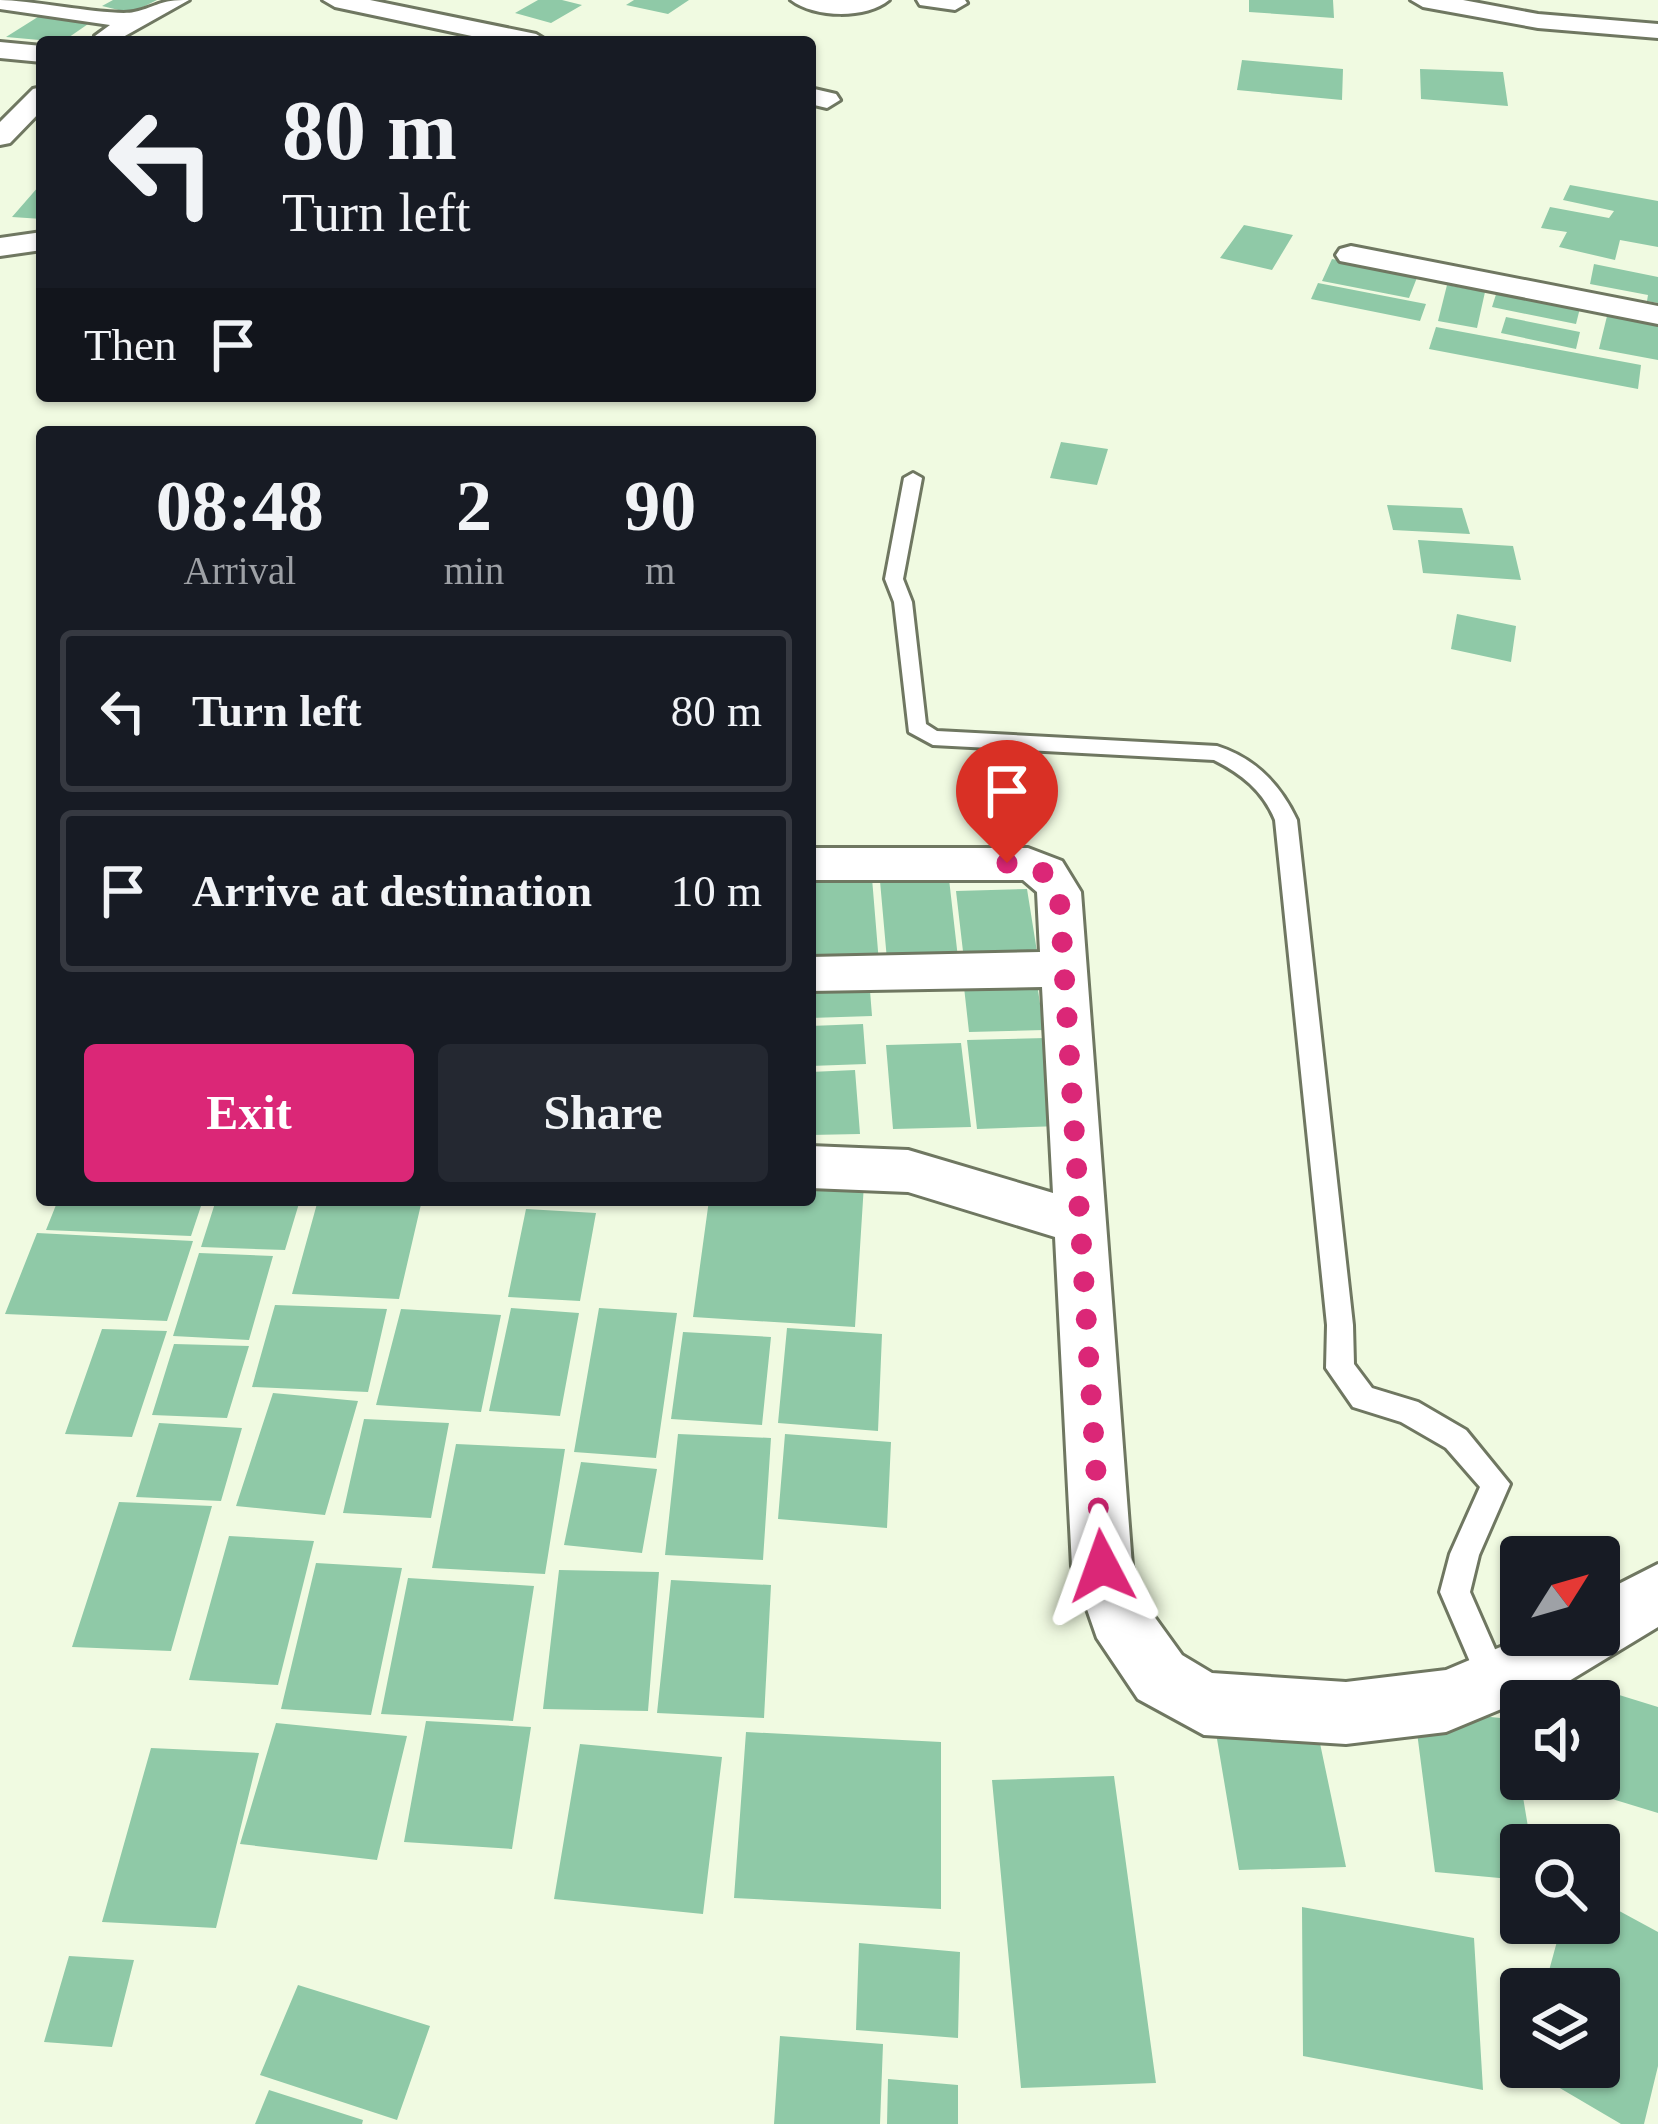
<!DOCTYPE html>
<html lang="en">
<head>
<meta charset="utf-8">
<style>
	:root { --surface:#171b24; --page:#242831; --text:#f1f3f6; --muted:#9ea1a6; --line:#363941; --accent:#db2777 }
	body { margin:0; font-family:"Times New Roman",serif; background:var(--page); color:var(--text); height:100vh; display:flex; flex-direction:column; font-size:45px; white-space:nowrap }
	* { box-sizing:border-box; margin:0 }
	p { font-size:39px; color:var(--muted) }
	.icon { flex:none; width:66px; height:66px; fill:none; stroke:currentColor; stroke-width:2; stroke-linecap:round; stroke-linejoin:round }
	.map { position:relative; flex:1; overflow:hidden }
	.side { position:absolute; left:36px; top:426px; width:780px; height:780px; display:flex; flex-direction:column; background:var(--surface); border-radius:12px; box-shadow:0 3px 9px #0004 }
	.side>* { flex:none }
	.banner { position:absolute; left:36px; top:36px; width:780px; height:366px; border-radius:12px; box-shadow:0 3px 9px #0004; background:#171b24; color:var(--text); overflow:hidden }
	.needle { width:78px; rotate:53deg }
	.buttons { position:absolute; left:1500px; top:1536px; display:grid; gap:24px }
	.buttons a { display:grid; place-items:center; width:120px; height:120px; border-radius:12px; background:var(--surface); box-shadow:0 3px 9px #0004; font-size:60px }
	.pin { position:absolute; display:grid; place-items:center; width:102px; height:102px; color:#fff; margin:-123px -51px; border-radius:50% 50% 50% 0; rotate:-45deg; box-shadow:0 0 12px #0007 }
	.pin .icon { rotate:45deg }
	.me { position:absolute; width:132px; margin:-66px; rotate:356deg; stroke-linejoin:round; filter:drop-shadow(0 0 9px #0008) }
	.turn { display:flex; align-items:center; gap:42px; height:252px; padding:0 48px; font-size:54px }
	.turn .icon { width:156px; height:156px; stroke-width:2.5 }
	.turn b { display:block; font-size:84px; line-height:102px }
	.then { display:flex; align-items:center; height:114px; padding:0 48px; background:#0003; gap:24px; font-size:45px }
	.eta { display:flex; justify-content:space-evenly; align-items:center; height:204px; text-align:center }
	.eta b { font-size:72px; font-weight:800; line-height:84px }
	.button { display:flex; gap:24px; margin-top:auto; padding:24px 48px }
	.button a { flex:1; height:138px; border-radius:12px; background:var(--accent); color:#fff; font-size:48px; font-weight:800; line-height:138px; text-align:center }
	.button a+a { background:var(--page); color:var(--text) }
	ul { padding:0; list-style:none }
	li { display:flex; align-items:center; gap:36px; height:162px; margin:0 24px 18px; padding:0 24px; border:6px solid var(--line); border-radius:12px }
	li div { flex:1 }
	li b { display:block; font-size:45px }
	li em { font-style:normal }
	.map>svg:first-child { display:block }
	.building { fill:#8fc9a7 }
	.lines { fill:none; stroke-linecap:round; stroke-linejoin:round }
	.service-casing { stroke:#6f7761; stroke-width:6 }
	.minor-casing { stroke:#6f7761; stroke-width:6 }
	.service { fill:#fff; fill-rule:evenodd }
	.minor { fill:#fff; fill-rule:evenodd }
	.route { stroke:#db2777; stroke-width:21; stroke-dasharray:0 37.8 }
</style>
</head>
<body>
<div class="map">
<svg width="1658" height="2124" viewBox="0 0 1658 2124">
	<rect width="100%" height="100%" fill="#f0fae1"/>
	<!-- building -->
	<path class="building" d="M113 0H157L131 13 102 6Z
		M538 0H562L582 5 551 23 515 13Z
		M634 0H689L668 14 626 5Z
		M1249 0H1333L1334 18 1249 12Z
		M41 15 91 22 62 42 6 37Z
		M1242 60 1343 69 1342 100 1237 90Z
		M1420 69 1503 72 1508 106 1421 99Z
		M1570 185 1658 201V247L1620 240 1615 260 1559 247 1567 232 1541 228 1550 207 1609 218 1614 211 1563 200Z
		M39 186 42 219 12 217Z
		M1244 225 1293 235 1272 270 1220 258Z
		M1332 259 1418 275 1409 298 1322 281Z
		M1594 264 1658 277V303L1647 301 1648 295 1590 284Z
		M1318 283 1426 304 1420 321 1311 299Z
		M1447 285 1485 292 1477 328 1438 321Z
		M1498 288 1581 304 1576 324 1492 307Z
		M1608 312 1658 322V360L1599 349Z
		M1506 317 1580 332 1576 349 1501 333Z
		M1436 327 1641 365 1638 389 1429 349Z
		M1061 442 1108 449 1097 485 1050 478Z
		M1387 505 1462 508 1470 534 1393 530Z
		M1418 540 1513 546 1521 580 1423 573Z
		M1457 614 1516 626 1511 662 1451 649Z
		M871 866 879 963 810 966V868Z
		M949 879 958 958 887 960 880 881Z
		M1027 889 1038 958 964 960 956 891Z
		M1036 977 1044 1030 969 1032 963 978Z
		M869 978 872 1016 810 1018V979Z
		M863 1024 866 1064 810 1066V1026Z
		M1046 1038 1060 1126 977 1129 967 1040Z
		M961 1043 971 1127 893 1129 886 1045Z
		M855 1070 860 1134 810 1135V1072Z
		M810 1181 864 1184 855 1327 693 1317 709 1200H810Z
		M58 1200H203L191 1236 46 1230Z
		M216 1200H300L285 1250 201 1247Z
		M318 1200H422L399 1299 292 1294Z
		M526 1209 596 1213 580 1301 508 1297Z
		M37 1233 193 1241 167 1321 5 1314Z
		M199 1253 273 1256 249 1340 173 1336Z
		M275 1305 387 1309 368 1392 252 1387Z
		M511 1308 579 1313 560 1416 489 1411Z
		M599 1308 677 1313 656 1458 574 1452Z
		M401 1309 501 1315 481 1412 376 1405Z
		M787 1328 882 1334 878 1431 778 1423Z
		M102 1329 167 1331 132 1437 65 1434Z
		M683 1332 771 1337 762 1425 671 1419Z
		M174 1344 249 1346 227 1418 152 1415Z
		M273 1393 358 1401 325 1515 236 1506Z
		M364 1419 449 1423 431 1518 343 1513Z
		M159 1423 242 1428 221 1501 136 1497Z
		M678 1434 771 1438 763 1560 665 1555Z
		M785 1434 891 1442 887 1528 778 1519Z
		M456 1444 565 1449 545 1574 432 1568Z
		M581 1462 657 1469 642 1553 564 1545Z
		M119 1502 212 1506 171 1651 72 1647Z
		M229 1536 314 1541 278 1685 189 1680Z
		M316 1563 402 1568 371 1715 281 1709Z
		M559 1570 659 1572 648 1711 543 1709Z
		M408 1578 534 1586 513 1721 381 1714Z
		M671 1580 771 1585 764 1718 657 1713Z
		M1603 1690 1658 1707V1813L1599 1795Z
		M1414 1709 1510 1719 1531 1845H1521V1880L1435 1872Z
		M426 1721 531 1727 512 1849 404 1842Z
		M276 1723 407 1736 377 1860 240 1844Z
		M1317 1729 1346 1867 1239 1870 1216 1733Z
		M746 1732 941 1742V1909L734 1898Z
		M580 1744 722 1757 703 1914 554 1899Z
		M151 1748 259 1753 216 1928 102 1922Z
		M1114 1776 1156 2083 1021 2088 992 1780Z
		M1599 1900 1658 1932V2066L1644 2124H1621L1524 2067H1599V1989H1544L1562 1923H1599Z
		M1302 1907 1474 1938 1483 2090 1303 2056Z
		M859 1943 960 1952 958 2038 856 2030Z
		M69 1956 134 1960 112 2047 44 2042Z
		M298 1985 430 2026 397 2120 260 2075Z
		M780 2036 883 2044 880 2124H774Z
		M888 2079 958 2085V2124H887Z
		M269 2090 363 2120 362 2124H255Z"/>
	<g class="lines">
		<!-- service casing -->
		<g class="service-casing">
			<path id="service" d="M913 473 922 478 903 579 912 602 926 724 937 731 1217 746C1255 758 1280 784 1297 820L1353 1325 1354 1364 1372 1388 1418 1402 1466 1430 1510 1484 1479 1555 1470 1592 1509 1681 1505 1692 1494 1696 1483 1692 1440 1592 1450 1554 1480 1487 1446 1448 1401 1422 1353 1407 1326 1368 1327 1325 1275 820C1263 791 1242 774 1214 760L933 745 909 732 894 602 885 579 904 478Z"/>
		</g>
		<!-- minor casing -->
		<g class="minor-casing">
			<path id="minor" d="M0 0C30 0 115 17 134 12 160 6 157 0 189 0L116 41H98L95 36 110 25 0 9Z
				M323 0H370L536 34 549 42H500L335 7Z
				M791 0H889C867 19 814 18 791 0Z
				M917 0H965L967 3 955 10 920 5Z
				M1411 0H1463L1538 14 1658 24V38L1538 28 1423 7Z
				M0 42 42 46V62L0 58Z
				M42 87V110L10 143 0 145V122L33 89Z
				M810 88 836 94 840 100 827 108 810 104Z
				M42 232V250L0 256V238Z
				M1351 246 1658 306V324L1340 261 1336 255 1340 249Z
				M810 848H1028L1062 861 1081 892 1132 1566 1143 1601 1182 1655 1212 1673 1346 1682 1446 1670 1529 1635H1599V1594L1658 1564V1627L1569 1681 1446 1732 1346 1744 1204 1735 1138 1699 1097 1638 1072 1566 1055 1237 908 1192 810 1188V1146L908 1150 1053 1193 1042 987 810 991V957L1040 952 1037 892 1023 880H810Z"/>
		</g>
		<!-- service -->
		<use href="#service" class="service"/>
		<!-- minor -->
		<use href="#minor" class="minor"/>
	</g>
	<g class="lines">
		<!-- route -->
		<path class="route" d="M1007 863C1034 864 1045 869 1059 892L1102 1566"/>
	</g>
</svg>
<div class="buttons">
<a><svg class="needle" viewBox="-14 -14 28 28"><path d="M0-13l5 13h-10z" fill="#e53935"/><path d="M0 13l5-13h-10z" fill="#9ea1a6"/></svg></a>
<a><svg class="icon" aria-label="sound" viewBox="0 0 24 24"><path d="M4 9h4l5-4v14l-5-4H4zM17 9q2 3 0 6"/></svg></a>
<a><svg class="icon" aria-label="search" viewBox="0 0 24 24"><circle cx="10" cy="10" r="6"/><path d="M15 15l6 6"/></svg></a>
<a><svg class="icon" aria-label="layers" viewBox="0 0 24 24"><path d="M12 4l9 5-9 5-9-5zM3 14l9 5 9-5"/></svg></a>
</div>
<div class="pin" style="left:1007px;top:863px;background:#d93025"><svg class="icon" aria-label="arrive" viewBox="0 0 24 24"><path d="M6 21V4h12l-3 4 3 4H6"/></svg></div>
<svg class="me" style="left:1102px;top:1566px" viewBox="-20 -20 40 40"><path d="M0-17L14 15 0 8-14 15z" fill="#db2777" stroke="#fff" stroke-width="4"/></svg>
<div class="banner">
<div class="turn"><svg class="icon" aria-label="left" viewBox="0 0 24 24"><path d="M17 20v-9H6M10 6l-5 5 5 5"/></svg><div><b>80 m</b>Turn left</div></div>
<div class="then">Then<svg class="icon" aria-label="arrive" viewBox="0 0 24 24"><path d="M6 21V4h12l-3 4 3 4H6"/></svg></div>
</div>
<section class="side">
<div class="eta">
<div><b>08:48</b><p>Arrival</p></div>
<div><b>2</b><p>min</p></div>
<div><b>90</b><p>m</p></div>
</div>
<ul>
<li><svg class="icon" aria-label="left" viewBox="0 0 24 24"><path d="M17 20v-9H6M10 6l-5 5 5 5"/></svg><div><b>Turn left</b></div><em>80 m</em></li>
<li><svg class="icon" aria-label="arrive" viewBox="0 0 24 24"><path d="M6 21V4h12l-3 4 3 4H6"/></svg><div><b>Arrive at destination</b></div><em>10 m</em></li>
</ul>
<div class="button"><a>Exit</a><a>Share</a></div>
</section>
</div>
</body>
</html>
